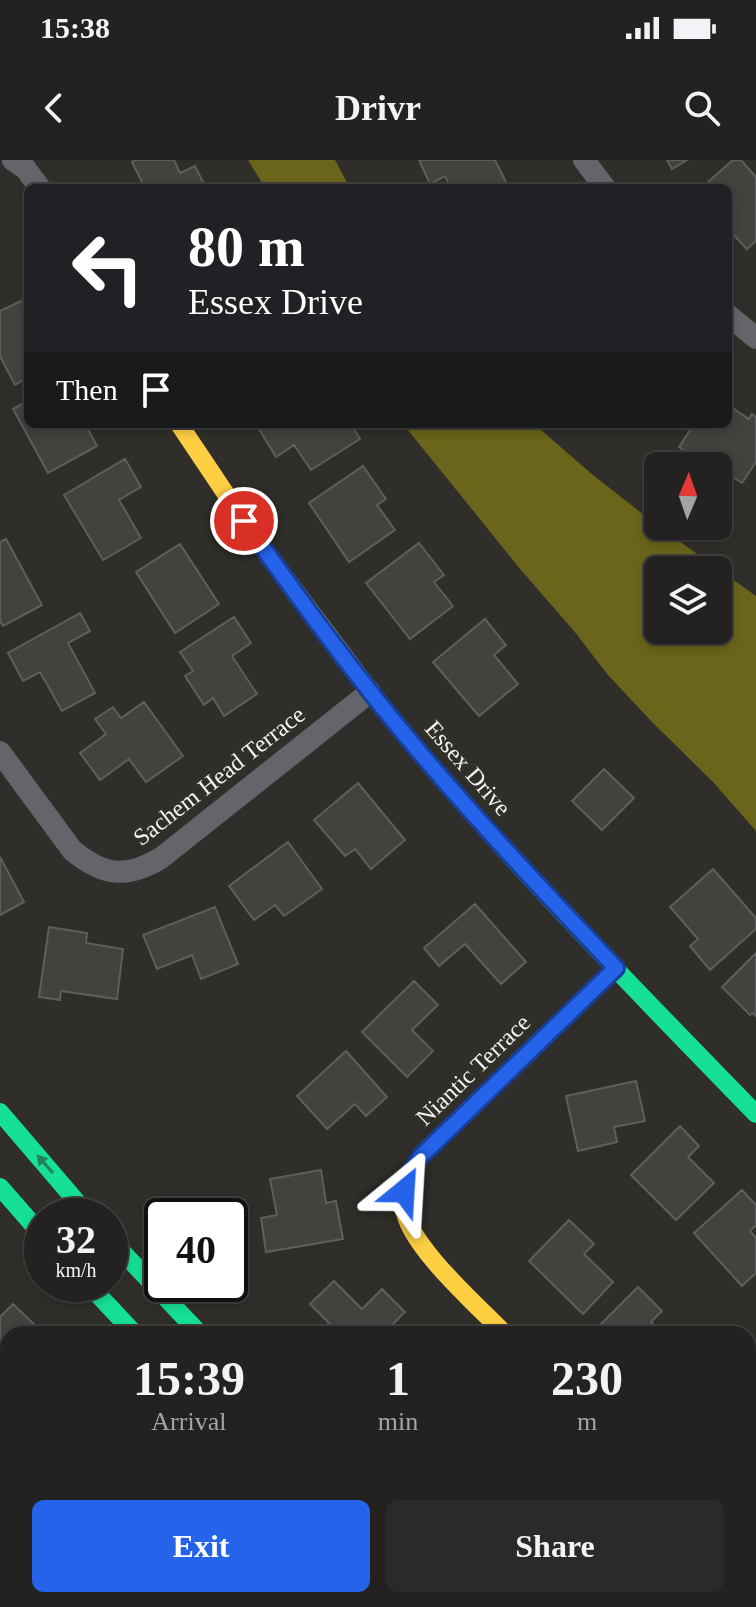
<!DOCTYPE html>
<html lang="en">
<head>
<meta charset="utf-8">
<style>
	:root { --surface:#232220; --page:#2b2a29; --text:#f1f3f6; --muted:#a3a4a5; --line:#403f3e; --accent:#2563eb }
	body { margin:0; font-family:"Times New Roman",serif; background:var(--page); color:var(--text); height:100vh; display:flex; flex-direction:column; font-size:30px; white-space:nowrap }
	* { box-sizing:border-box; margin:0 }
	p { font-size:26px; color:var(--muted) }
	.icon { flex:none; width:44px; height:44px; fill:none; stroke:currentColor; stroke-width:2; stroke-linecap:round; stroke-linejoin:round }
	.map { position:relative; flex:1; overflow:hidden }
	.panel { position:absolute; left:0px; top:1166px; width:756px; height:282px; display:flex; flex-direction:column; background:var(--surface); border-radius:24px 24px 0 0; box-shadow:0 4px 12px #0003,0 0 0 2px var(--line) }
	.panel>* { flex:none }
	.guide { position:absolute; left:24px; top:24px; width:708px; height:244px; border-radius:12px; box-shadow:0 4px 12px #0003,0 0 0 2px var(--line); background:#202124; color:#fff; overflow:hidden }
	.needle { width:52px; rotate:2deg }
	.buttons { position:absolute; left:644px; top:292px; display:grid; gap:16px }
	.buttons a { display:grid; place-items:center; width:88px; height:88px; border-radius:12px; background:var(--surface); box-shadow:0 4px 12px #0003,0 0 0 2px var(--line); font-size:40px }
	.speed { position:absolute; left:24px; top:1038px; display:flex; gap:16px; font-size:40px; font-weight:700; text-align:center }
	.speed>* { display:grid; place-content:center; width:104px; height:104px; border-radius:50%; background:var(--surface); box-shadow:0 4px 12px #0003,0 0 0 2px var(--line); line-height:1 }
	.speed small { font-size:20px; font-weight:400 }
	.speed .limit { border:4px solid #111; border-radius:12px; background:#fff; color:#111 }
	.pin { position:absolute; display:grid; place-items:center; width:68px; height:68px; color:#fff; margin:-34px; border:4px solid #fff; border-radius:50%; box-shadow:0 2px 8px #0007 }
	.me { position:absolute; width:88px; margin:-44px; rotate:27deg; stroke-linejoin:round; filter:drop-shadow(0 0 6px #0008) }
	.turn { display:flex; align-items:center; gap:28px; height:168px; padding:0 32px; font-size:36px }
	.turn .icon { width:104px; height:104px; stroke-width:2.5 }
	.turn b { display:block; font-size:56px; line-height:68px }
	.then { display:flex; align-items:center; height:76px; padding:0 32px; background:#0003; gap:16px; font-size:30px }
	.eta { display:flex; justify-content:space-evenly; align-items:center; height:136px; text-align:center }
	.eta b { font-size:48px; font-weight:600; line-height:56px }
	.action { display:flex; gap:16px; margin-top:auto; padding:16px 32px }
	.action a { flex:1; height:92px; border-radius:12px; background:var(--accent); color:#fff; font-size:32px; font-weight:600; line-height:92px; text-align:center }
	.action a+a { background:var(--page); color:var(--text) }
	.status { display:flex; justify-content:space-between; align-items:center; height:56px; padding:0 40px; background:var(--surface); direction:ltr }
	.status svg { height:22px; fill:currentColor }
	header { display:flex; justify-content:space-between; align-items:center; height:104px; padding:0 32px; background:var(--surface); font-size:36px; font-weight:600 }
	.map>svg:first-child { display:block }
	.water { fill:#6b641b; fill-rule:evenodd }
	.building { fill:#43423f; stroke:#5f5e5c; stroke-width:2 }
	.lines { fill:none; stroke-linecap:round; stroke-linejoin:round }
	.street { stroke:#64646a; stroke-width:22 }
	.fast { stroke:#16e098; stroke-width:18 }
	.slow { stroke:#ffcf43; stroke-width:18 }
	.oneway { fill:#247f5b }
	.route-casing { stroke:#184099; stroke-width:20 }
	.route { stroke:#2563eb; stroke-width:14 }
	.labels { text-anchor:middle; stroke-width:8; stroke-linejoin:round; paint-order:stroke }
	.street-label { font-size:24px; fill:#f3f3ef; stroke:#302f29 }
</style>
</head>
<body>
<div class="status"><b>15:38</b><svg viewBox="0 0 49 12"><path d="M0 12V9h3v3zM5 12V6h3v6zM10 12V3h3v9zM15 12V0h3v12zM26 1h20v11H26zM47 4h2v5h-2z"/></svg></div>
<header><svg class="icon" aria-label="back" viewBox="0 0 24 24"><path d="M15 5l-7 7 7 7"/></svg>Drivr<svg class="icon" aria-label="search" viewBox="0 0 24 24"><circle cx="10" cy="10" r="6"/><path d="M15 15l6 6"/></svg></header>
<div class="map">
<svg width="756" height="1447" viewBox="0 0 756 1447">
	<rect width="100%" height="100%" fill="#2f2e2a"/>
	<!-- water -->
	<path class="water" d="M248 0H335L350 28H265Z
		M403 264H534L593 315 658 366 756 436V671L713 622 652 562 608 515 574 471 521 410ZM658 410H718V470H658Z"/>
	<!-- building -->
	<path class="building" d="M135 0H174L180 13 195 6 206 28H145L132 2Z
		M419 0H495L507 24 499 28H451L445 16 430 24Z
		M667 0H687L672 9Z
		M733 0H741L756 17V81L747 89 728 69V63L731 60 728 56V28L702 27Z
		M27 138 28 218 15 225 0 196V151Z
		M28 241V264H85L97 286 48 313 13 249Z
		M728 245 749 259 752 254 756 257V302L742 323 700 296 698 299 679 287 694 264H728Z
		M266 264H351L360 279 311 310 294 285 276 297 259 269Z
		M125 299 141 327 119 340 141 378 103 400 64 335Z
		M363 306 386 339 377 345 395 370 349 402 309 343Z
		M6 379 42 445 3 466 0 461V382Z
		M419 383 444 415 434 422 453 446 410 479 366 423Z
		M180 384 219 444 175 473 136 412Z
		M80 453 90 471 68 483 95 533 62 551 40 512 23 521 8 493Z
		M234 457 251 483 232 496 257 534 224 556 213 538 204 545 185 516 193 511 180 492Z
		M485 459 506 485 494 495 518 524 479 556 433 502Z
		M144 542 183 596 146 622 129 599 100 620 80 593 106 574 95 559 113 547 121 558Z
		M604 609 634 638 602 670 572 641Z
		M358 623 405 680 371 709 355 689 345 696 314 660Z
		M288 682 322 729 284 756 275 745 254 760 229 726Z
		M0 697 24 742 0 755Z
		M713 709 756 758V769L710 810 690 786 698 779 670 747Z
		M475 744 526 802 501 824 465 784 439 806 424 788Z
		M215 747 238 804 201 819 192 795 157 809 143 775Z
		M49 767 87 773 86 783 123 789 117 839 61 831 60 840 39 837Z
		M756 793V856L753 853 750 855 722 827Z
		M414 821 438 845 412 870 433 891 407 917 362 872Z
		M346 891 387 937 366 956 355 944 327 969 297 936Z
		M636 921 645 961 614 967 617 982 578 991 566 936Z
		M680 966 699 986 688 997 714 1023 676 1060 631 1015Z
		M321 1010 326 1043 336 1041 343 1079 266 1092 261 1058 277 1055 270 1019Z
		M742 1030 756 1045V1065L750 1071 756 1078V1113L742 1126 694 1073Z
		M569 1060 594 1084 584 1094 613 1122 583 1154 529 1101Z
		M334 1121 362 1149 382 1129 405 1152 383 1174H324L321 1171 329 1163 310 1144Z
		M638 1127 662 1151 651 1162 663 1174H599L595 1170Z
		M13 1144 44 1174H8V1210L0 1203V1157Z
		M756 1285V1307L748 1299V1293Z
		M188 1440H244L248 1445 246 1447H195Z
		M601 1440H661L654 1447H608Z"/>
	<g class="lines">
		<!-- street -->
		<path class="street" d="M13 0 25 8 40 28
			M584 0 605 28
			M728 155 756 178
			M0 592 72 690C103 716 126 719 161 698L370 532
			M0 1374 8 1367
			M748 1426 756 1434
			M101 1440 107 1447"/>
		<!-- fast -->
		<path class="fast" d="M371 532C489 682 623 817 756 954
			M0 952 89 1056
			M0 1027 42 1075
			M110 1079 200 1174
			M88 1124 135 1174
			M389 1440 396 1447
			M455 1440 462 1447"/>
		<!-- slow -->
		<path class="slow" d="M179 264 254 376 371 532
			M505 1174C478 1146 408 1085 404 1048 401 1029 411 1012 421 996L616 808"/>
	</g>
	<!-- one-way arrows -->
	<defs><path id="oneway-solid" d="M-6-.8H1V-3.2L6.5 0L1 3.2V.8H-6Z" transform="scale(2)"/></defs>
	<use class="oneway" href="#oneway-solid" transform="translate(45 1004) rotate(-131)"/>
	<g class="lines">
		<!-- route casing -->
		<g class="route-casing">
			<path id="route" d="M244 361C299 439 355 516 416 588 480 664 548 736 616 808L421 996 410 1012 404 1031"/>
		</g>
		<!-- route -->
		<use href="#route" class="route"/>
	</g>
	<g class="labels">
		<!-- street labels -->
		<g class="street-label">
			<text transform="translate(468 608) rotate(49)" y="8">Essex Drive</text>
			<text transform="translate(219 616) rotate(-38)" y="8">Sachem Head Terrace</text>
			<text transform="translate(473 910) rotate(-44)" y="8">Niantic Terrace</text>
		</g>
	</g>
</svg>
<div class="buttons">
<a><svg class="needle" viewBox="-14 -14 28 28"><path d="M0-13l5 13h-10z" fill="#e53935"/><path d="M0 13l5-13h-10z" fill="#a3a4a5"/></svg></a>
<a><svg class="icon" aria-label="layers" viewBox="0 0 24 24"><path d="M12 4l9 5-9 5-9-5zM3 14l9 5 9-5"/></svg></a>
</div>
<div class="speed"><div>32<small>km/h</small></div><div class="limit">40</div></div>
<div class="pin" style="left:244px;top:361px;background:#d93025"><svg class="icon" aria-label="arrive" viewBox="0 0 24 24"><path d="M6 21V4h12l-3 4 3 4H6"/></svg></div>
<svg class="me" style="left:404px;top:1031px" viewBox="-20 -20 40 40"><path d="M0-17L14 15 0 8-14 15z" fill="#2563eb" stroke="#fff" stroke-width="4"/></svg>
<div class="guide">
<div class="turn"><svg class="icon" aria-label="left" viewBox="0 0 24 24"><path d="M17 20v-9H6M10 6l-5 5 5 5"/></svg><div><b>80 m</b>Essex Drive</div></div>
<div class="then">Then<svg class="icon" aria-label="arrive" viewBox="0 0 24 24"><path d="M6 21V4h12l-3 4 3 4H6"/></svg></div>
</div>
<section class="panel">
<div class="eta">
<div><b>15:39</b><p>Arrival</p></div>
<div><b>1</b><p>min</p></div>
<div><b>230</b><p>m</p></div>
</div>
<div class="action"><a>Exit</a><a>Share</a></div>
</section>
</div>
</body>
</html>
